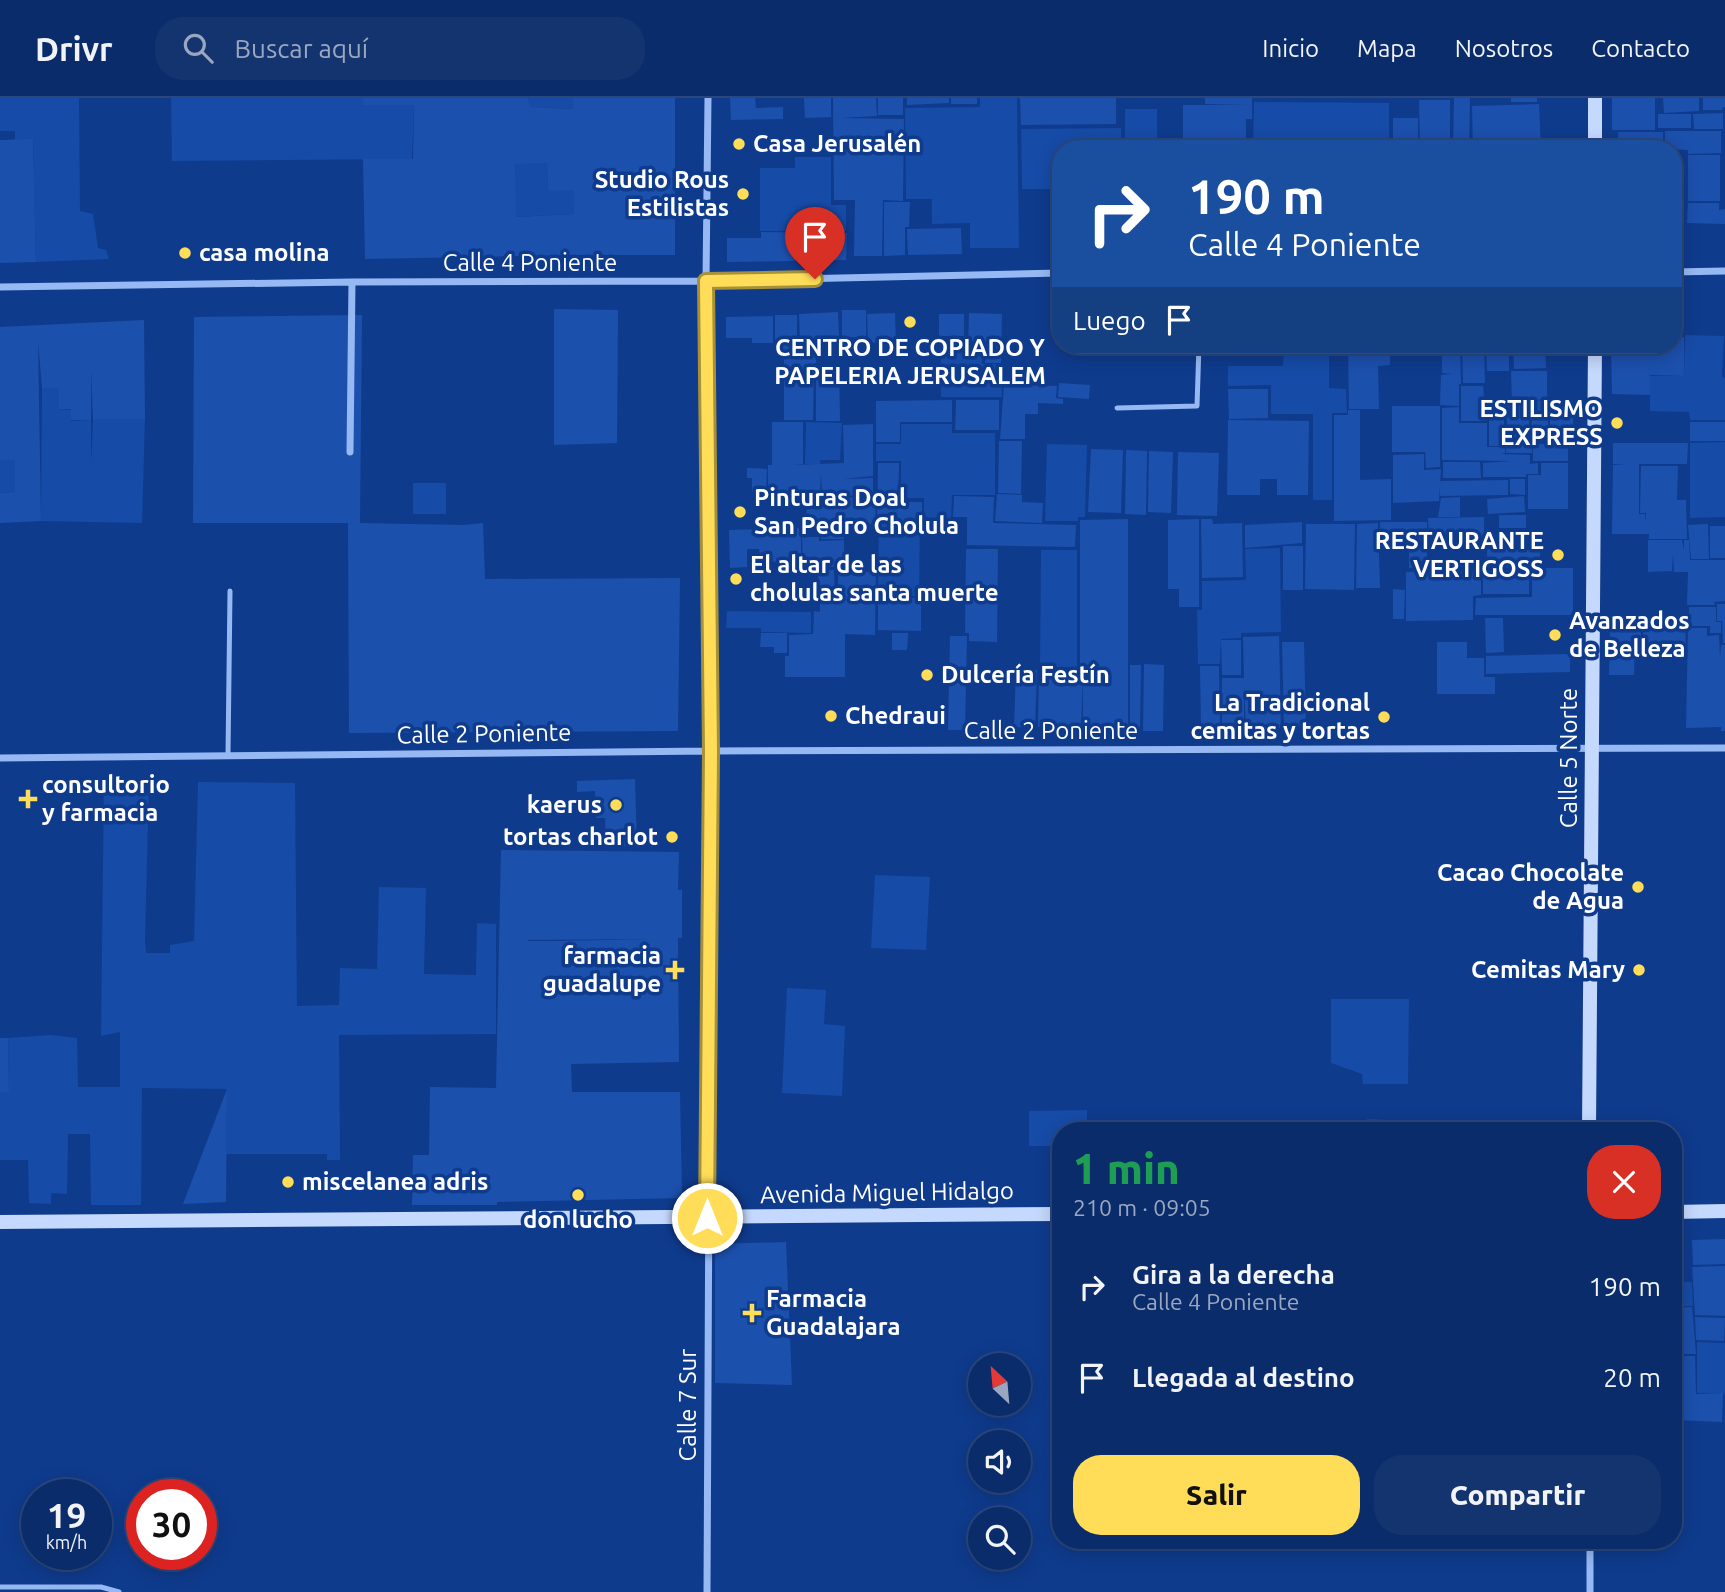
<!DOCTYPE html>
<html lang="es">
<head>
<meta charset="utf-8">
<style>
	:root { --surface:#0b2c6a; --page:#143470; --text:#f1f3f6; --muted:#9aa7c1; --line:#2b487e; --accent:#ffdd58 }
	body { margin:0; font-family:Ubuntu,sans-serif; background:var(--page); color:var(--text); height:100vh; display:flex; flex-direction:column; font-size:26px; white-space:nowrap }
	* { box-sizing:border-box; margin:0 }
	p { font-size:23px; color:var(--muted) }
	.icon { flex:none; width:38px; height:38px; fill:none; stroke:currentColor; stroke-width:2; stroke-linecap:round; stroke-linejoin:round }
	.map { position:relative; flex:1; overflow:hidden }
	.sheet { position:absolute; left:1052px; top:1024px; width:630px; height:427px; display:flex; flex-direction:column; background:var(--surface); border-radius:28px; box-shadow:0 4px 18px #0003,0 0 0 2px var(--line) }
	.sheet>* { flex:none }
	.top-card { position:absolute; left:1052px; top:42px; width:630px; height:214px; border-radius:28px; box-shadow:0 4px 18px #0003,0 0 0 2px var(--line); background:#1a4fa0; color:#fff; overflow:hidden }
	.needle { width:46px; rotate:334deg }
	.fabs { position:absolute; left:968px; top:1255px; display:grid; gap:14px }
	.fabs a { display:grid; place-items:center; width:63px; height:63px; border-radius:50%; background:var(--surface); box-shadow:0 4px 18px #0003,0 0 0 2px var(--line); font-size:35px }
	.speed { position:absolute; left:21px; top:1381px; display:flex; gap:14px; font-size:35px; font-weight:700; text-align:center }
	.speed>* { display:grid; place-content:center; width:91px; height:91px; border-radius:50%; background:var(--surface); box-shadow:0 4px 18px #0003,0 0 0 2px var(--line); line-height:1 }
	.speed small { font-size:18px; font-weight:400 }
	.speed .limit { border:10px solid #d22; background:#fff; color:#111 }
	.pin { position:absolute; display:grid; place-items:center; width:60px; height:60px; color:#fff; margin:-72px -30px; border-radius:50% 50% 50% 0; rotate:-45deg; box-shadow:0 0 7px #0007 }
	.pin .icon { rotate:45deg }
	.me { position:absolute; width:77px; margin:-38px; rotate:0deg; stroke-linejoin:round; filter:drop-shadow(0 0 5px #0008) }
	.turn { display:flex; align-items:center; gap:24px; height:147px; padding:0 21px; font-size:32px }
	.turn .icon { width:91px; height:91px; stroke-width:2.5 }
	.turn b { display:block; font-size:49px; line-height:60px }
	.then { display:flex; align-items:center; height:66px; padding:0 21px; background:#0003; gap:14px; font-size:26px }
	.round { display:grid; place-items:center; flex:none; width:74px; height:74px; border-radius:28px; background:var(--page) }
	.overview { display:flex; align-items:center; justify-content:space-between; height:119px; padding:0 21px }
	h1 { font-size:42px; font-weight:800; line-height:52px; color:#1e9e55 }
	.action { display:flex; gap:14px; margin-top:auto; padding:14px 21px }
	.action a { flex:1; height:80px; border-radius:28px; background:var(--accent); color:#111; font-size:28px; font-weight:800; line-height:80px; text-align:center }
	.action a+a { background:var(--page); color:var(--text) }
	ul { padding:0; list-style:none }
	li { display:flex; align-items:center; gap:21px; height:91px; padding:0 21px }
	li div { flex:1 }
	li b { display:block; font-size:26px }
	li em { font-style:normal }
	header { display:flex; align-items:center; gap:42px; box-sizing:border-box; height:98px; padding:0 35px; background:var(--surface); border-bottom:2px solid var(--line) }
	header strong { font-size:33px }
	nav { display:flex; gap:38px; margin-inline-start:auto; font-size:24px }
	.search { width:490px; height:63px; background:var(--page); display:flex; align-items:center; gap:18px; box-sizing:border-box; padding:0 24px; border-radius:28px; color:var(--muted); font-size:26px }
	.map>svg:first-child { display:block }
	.green { fill:#164ba7 }
	.building { fill:#1c50ad; fill-rule:evenodd }
	.lines { fill:none; stroke-linecap:round; stroke-linejoin:round }
	.lane { stroke:#96b8f3; stroke-width:5 }
	.street { stroke:#96b8f3; stroke-width:7 }
	.secondary { stroke:#c5d8fd; stroke-width:14 }
	.route-casing { stroke:#a69039; stroke-width:18 }
	.route { stroke:#ffdd58; stroke-width:12 }
	.poi-dot { fill:#ffdd58; stroke:#0f3b8d; stroke-width:2.5 }
	.labels { text-anchor:middle; stroke-width:7; stroke-linejoin:round; paint-order:stroke }
	.poi-label { font-size:24px; font-weight:bold; fill:#fff; stroke:#0f3b8d; text-anchor:start }
	.street-label { font-size:24px; fill:#fff; stroke:#0f3b8d }
</style>
</head>
<body>
<header>
<strong>Drivr</strong>
<div class="search"><svg class="icon" aria-label="search" viewBox="0 0 24 24"><circle cx="10" cy="10" r="6"/><path d="M15 15l6 6"/></svg>Buscar aquí</div>
<nav><a>Inicio</a><a>Mapa</a><a>Nosotros</a><a>Contacto</a></nav>
</header>
<div class="map">
<svg width="1725" height="1494" viewBox="0 0 1725 1494">
	<rect width="100%" height="100%" fill="#0f3b8d"/>
	<!-- green -->
	<path class="green" d="M0 0H79L80 113 93 116 98 150 106 152 109 161 36 164 33 42H15V33H0Z
		M171 0H363V7H414L412 61 172 63Z
		M528 0H573V11L531 9Z
		M980 0H1017L1019 150H970V125L932 126V101H906L905 10 980 9Z
		M1254 4 1389 5V51H1253Z
		M1125 11H1157V51H1125Z
		M1121 30V51H1060V91H1022L1021 31Z
		M795 59H831V107H846V133H760V70H795Z
		M513 63 547 65 548 92H574V116L514 119Z
		M1685 237 1724 238 1722 279 1725 280V322H1690L1689 314 1650 313V278H1684Z
		M941 242H964V252L982 253V266H1001L1002 299H941Z
		M1284 247H1329V290L1346 291 1347 315H1332V402H1313V316H1271V287L1228 288V268H1283Z
		M42 290H59V311L73 312 71 323 91 322V366L93 321H145L142 425 41 423Z
		M806 324 842 325 840 362H820V366H805Z
		M901 326H952V335H995V397H952L951 422H924V400H901V363H876V346H901Z
		M1725 344V419L1690 420V345Z
		M1047 346 1087 347 1085 419H1078V423H1045Z
		M0 362H15V394L0 395Z
		M413 385H446V416H413Z
		M879 426H920L919 498H878Z
		M1280 450 1281 534 1241 535V540L1221 541 1220 566H1198L1197 512H1202V483L1246 482 1245 451Z
		M1041 452H1077V569H1040Z
		M727 513 811 514V535L761 534V530H726Z
		M104 679 149 682 145 842 146 855H170V847L194 843 198 684 295 685 297 908 339 907 340 870 377 871 379 789 426 790 424 876 476 877 477 825 496 826V936L339 937 340 1062H327V1056H226L227 991 142 990 141 1107H91L90 1036H68L67 1096 51 1095V1106L29 1105 28 1062H0V994L9 993 8 940 51 937 77 940 78 989H120V934L101 938Z
		M875 777 930 779 926 852 871 850Z
		M787 890 826 892 824 926 845 928 842 998 782 995Z
		M1331 901H1409L1408 986H1363L1362 976 1331 965Z
		M1087 1012V1032H1060V1081H1055L1054 1048H1029V1013Z
		M1367 1021 1409 1023V1032H1367Z
		M1673 1184H1692L1693 1208H1673Z
		M1697 1244 1725 1245V1298L1724 1295H1697Z"/>
	<!-- building -->
	<path class="building" d="M363 0H528L531 9 573 11V0H675V157H575L365 161 363 61H413L414 7H363ZM547 65 548 93 574 92V116L516 119 515 66Z
		M730 0H755L756 10 783 9V21L731 22Z
		M804 0H831V19L805 20Z
		M833 0H876L877 18 841 20 904 21 903 103 883 102 882 158H854L855 102H834Z
		M878 0H903V17H878Z
		M907 0H949V5L907 7Z
		M951 0H977V6H951Z
		M1020 0H1116V26L1021 27Z
		M1205 0H1252V21H1246V51H1183V7H1247L1205 6Z
		M1454 0H1470L1469 51H1453Z
		M1511 0H1537V4H1511Z
		M1612 0H1655V32H1612Z
		M1663 0H1699V13L1664 15Z
		M1703 0H1725V9H1723L1722 12H1703Z
		M1419 2H1450V51H1420Z
		M1539 6 1541 51H1473L1472 8Z
		M1723 15V31H1694L1693 16Z
		M1658 16H1691V30H1658Z
		M1393 20H1418V51H1393Z
		M1665 33H1721V55L1688 56V52L1665 51Z
		M1618 34H1663V51H1618Z
		M33 41 36 164 0 165V42Z
		M1688 57H1720V103H1688Z
		M884 104H910L909 129H905V157L884 158Z
		M1688 105H1719V112L1725 111V126L1687 125Z
		M961 130 962 156 908 157 907 131Z
		M761 134 847 135 846 162 727 164V140H761Z
		M554 211 618 212 617 345 554 347Z
		M842 212H866V239H842Z
		M838 214 839 241 800 242 799 216Z
		M895 215 896 244 868 245 867 216Z
		M969 215 1002 216 1001 265H985L986 250H968Z
		M939 216H964V238H939Z
		M362 217 360 425 463 427 483 425 485 481 680 480 678 633 349 635 348 425H193L194 219Z
		M775 217H797V255L775 256Z
		M773 218V245H752V240H726V219Z
		M144 222 145 321H93L91 271V322H71V311H59V290H42L38 243 41 423 0 425V395L15 394V362H0V229Z
		M1673 239H1684V278L1650 277V297L1612 296 1611 247H1673Z
		M800 244H817L816 265H814L813 322H784V258H800Z
		M1348 247H1390V267L1378 268 1379 311H1349Z
		M1442 247H1460L1461 286H1459V308L1440 307 1441 277 1451 276 1442 275Z
		M1462 247H1484L1485 285H1463Z
		M1486 247H1509V273H1487Z
		M1513 247H1545L1546 270 1514 271Z
		M816 270H839L840 323H816Z
		M1511 273H1547V301L1512 304Z
		M1059 285 1090 287 1089 301 1058 299Z
		M1004 287 1057 288 1056 300 1063 301V306L1038 305V316H1025V341H1000Z
		M1461 288H1483L1486 323H1461Z
		M1228 291H1268V320L1229 321Z
		M952 302V324H900V344H876V303Z
		M956 302H999V332H955Z
		M1531 302 1547 303 1549 343H1532Z
		M1489 306H1504V348H1489Z
		M1507 306H1529V341H1507Z
		M1392 308H1440V369L1426 370 1425 354H1392Z
		M1550 308H1573V346H1550Z
		M1459 309V325H1487V349H1505V355L1501 356 1530 357V366L1538 365V376H1526V379H1483V365L1512 363 1442 362V310Z
		M1348 312H1360V382L1391 381V422L1334 423V317H1348Z
		M1228 322 1309 323 1308 397H1277V381H1260V397H1227Z
		M772 324H803V366L792 367 844 365 843 327 873 326V378L843 381 873 380V397L822 398 821 375 820 397H806V395L768 394V367H772Z
		M1690 324H1725V343H1690Z
		M999 343H1022L1021 396 998 395Z
		M1506 344H1532V355H1506V349L1509 348H1506Z
		M1613 345H1688L1687 366H1639V416H1645V425L1646 415H1640L1641 368H1678L1677 402H1686L1687 441H1649V436H1612L1613 367H1626L1613 366Z
		M1533 346H1548V349H1568V363H1533Z
		M1091 351 1123 352 1121 415 1088 414Z
		M1126 352 1147 353 1146 417 1125 416Z
		M1149 353 1173 354 1171 415 1148 414Z
		M1178 354 1219 355 1217 418 1177 417Z
		M1424 356V372L1441 371 1439 403 1393 405V357Z
		M1443 364H1480L1481 380H1443Z
		M878 365H899L898 404H922V425H877Z
		M1541 365H1568V411H1528V377H1541Z
		M747 370 767 371 766 394H752V380H747Z
		M1510 381H1525V397L1510 396Z
		M1508 382V397L1440 398V383Z
		M997 396 1022 397V404L1043 405 1042 425 995 423Z
		M954 398 994 399 993 425 1076 427 1075 449 967 447V419H953Z
		M1524 398 1525 414 1488 416 1487 401Z
		M807 399 876 400 875 426 806 425Z
		M1460 399V419H1438L1441 400Z
		M1499 417H1526V430H1499Z
		M1484 419V441L1429 442 1428 420Z
		M1128 421V631L1083 632V580L1081 630 1038 629 1039 572H1083L1080 570V422Z
		M1199 421V509H1179V491H1168V422Z
		M1201 421H1212L1213 426 1242 425 1243 479 1202 480Z
		M1302 424V445L1245 450V427Z
		M1380 424H1427V470H1409V448L1380 449Z
		M1378 425 1380 490H1356L1357 426Z
		M1306 426H1355L1354 492 1305 491Z
		M1708 426 1709 461H1691L1688 427Z
		M822 427H845L844 441H821Z
		M1710 428H1725V460H1710Z
		M801 430V463L760 464 759 451H747V469L730 470 729 432Z
		M802 439H819V443L844 442V469H803Z
		M1648 442H1682L1684 452V442H1689L1690 462H1725V503L1714 504 1715 507H1687L1688 474H1674L1673 456 1672 473 1648 474Z
		M1283 448H1303V492H1283Z
		M966 451H998L997 544 969 543V535H965Z
		M1487 451 1540 452V468L1487 470Z
		M1532 470H1573V517H1475L1476 500 1532 499Z
		M834 472 835 496 819 497 818 473Z
		M1483 472H1529V496H1483Z
		M1481 473V497L1473 498V522L1406 523V474Z
		M838 474H876L875 537 845 536V579H785V558H789V537L813 536 814 513 820 514V500H838Z
		M1393 491 1405 492 1404 521H1393Z
		M878 500H921V533L878 532Z
		M1717 506H1725V545H1723L1722 523H1717Z
		M1689 509H1716V524H1721V535H1710V528H1689Z
		M1485 520H1503L1504 554 1486 555Z
		M1643 529H1685L1686 547 1643 548Z
		M1610 530H1641V546H1635L1634 577H1609Z
		M1688 530H1707V538L1719 537 1720 559 1721 547H1725V633H1721V629L1686 630Z
		M761 535H787V555H774V549H760Z
		M892 535H908L907 552H892Z
		M950 538H967L965 632H948Z
		M1279 538 1281 630 1246 631 1244 586V631L1222 630V580H1244L1243 539Z
		M1221 542H1241V577H1222Z
		M1282 544H1304L1306 629H1284Z
		M1437 544H1467V560H1484V579H1495V596H1437Z
		M1570 556V574L1486 576V558Z
		M1144 566 1164 567 1163 633H1143Z
		M1130 567H1141L1140 630H1130Z
		M1200 568H1219L1220 628 1201 629Z
		M1016 571 1037 572 1035 630 1014 629Z
		M635 681 637 748 606 749 605 720H596L595 693 577 694V683Z
		M501 752 679 754 678 792H682V840H678L679 964 571 966 572 994H680L682 1100 497 1104V1107H412L413 1057H429L430 989 496 990ZM649 841 557 843H528V842Z
		M0 940H8L9 994H0Z
		M227 991 226 1104 183 1106Z
		M1725 1141V1166L1693 1167 1692 1142Z
		M786 1144 792 1287 715 1285V1146Z
		M1725 1168V1218L1695 1217 1692 1169Z
		M1692 1209 1696 1256H1673V1210Z
		M1695 1219 1725 1220 1724 1243 1696 1242Z
		M1683 1257 1684 1273V1258H1695L1696 1296 1723 1295 1722 1324 1673 1322V1258Z"/>
	<g class="lines">
		<!-- lane -->
		<path class="lane" d="M1117 310 1197 308 1199 247
			M228 657 230 493
			M0 1489H101L119 1494"/>
		<!-- street -->
		<path class="street" d="M1673 174 1725 173
			M0 189 352 184 706 183 1060 175
			M350 354 352 184
			M0 660 711 653 1725 650
			M707 1494 711 653 706 183 708 0
			M1590 1494V1442"/>
		<!-- secondary -->
		<path class="secondary" d="M1595 0V51
			M1589 1032 1595 247
			M1673 1114 1725 1113
			M0 1124 1060 1116"/>
	</g>
	<g class="lines">
		<!-- route casing -->
		<g class="route-casing">
			<path id="route" d="M707 1120 711 653 706 183 815 181"/>
		</g>
		<!-- route -->
		<use href="#route" class="route"/>
	</g>
	<!-- markers -->
	<g class="poi-dot">
		<circle cx="739" cy="46" r="7"/>
		<circle cx="743" cy="96" r="7"/>
		<circle cx="185" cy="155" r="7"/>
		<circle cx="910" cy="224" r="7"/>
		<circle cx="1617" cy="325" r="7"/>
		<circle cx="740" cy="414" r="7"/>
		<circle cx="1558" cy="457" r="7"/>
		<circle cx="736" cy="481" r="7"/>
		<circle cx="1555" cy="537" r="7"/>
		<circle cx="927" cy="577" r="7"/>
		<circle cx="831" cy="618" r="7"/>
		<circle cx="1384" cy="619" r="7"/>
		<path d="M24.5 690.5h7v7h7v7h-7v7h-7v-7h-7v-7h7z"/>
		<circle cx="616" cy="707" r="7"/>
		<circle cx="672" cy="739" r="7"/>
		<circle cx="1638" cy="789" r="7"/>
		<path d="M671.5 861.5h7v7h7v7h-7v7h-7v-7h-7v-7h7z"/>
		<circle cx="1639" cy="872" r="7"/>
		<circle cx="288" cy="1084" r="7"/>
		<circle cx="578" cy="1097" r="7"/>
		<path d="M748.5 1204.5h7v7h7v7h-7v7h-7v-7h-7v-7h7z"/>
	</g>
	<g class="labels">
		<!-- poi labels -->
		<g class="poi-label">
			<text x="753" y="54">Casa Jerusalén</text>
			<text x="729" y="90" text-anchor="end">Studio Rous<tspan x="729" dy="28">Estilistas</tspan></text>
			<text x="199" y="163">casa molina</text>
			<text x="910" y="258" text-anchor="middle">CENTRO DE COPIADO Y<tspan x="910" dy="28">PAPELERIA JERUSALEM</tspan></text>
			<text x="1603" y="319" text-anchor="end">ESTILISMO<tspan x="1603" dy="28">EXPRESS</tspan></text>
			<text x="754" y="408">Pinturas Doal<tspan x="754" dy="28">San Pedro Cholula</tspan></text>
			<text x="1544" y="451" text-anchor="end">RESTAURANTE<tspan x="1544" dy="28">VERTIGOSS</tspan></text>
			<text x="750" y="475">El altar de las<tspan x="750" dy="28">cholulas santa muerte</tspan></text>
			<text x="1569" y="531">Avanzados<tspan x="1569" dy="28">de Belleza</tspan></text>
			<text x="941" y="585">Dulcería Festín</text>
			<text x="1370" y="613" text-anchor="end">La Tradicional<tspan x="1370" dy="28">cemitas y tortas</tspan></text>
			<text x="845" y="626">Chedraui</text>
			<text x="42" y="695">consultorio<tspan x="42" dy="28">y farmacia</tspan></text>
			<text x="602" y="715" text-anchor="end">kaerus</text>
			<text x="658" y="747" text-anchor="end">tortas charlot</text>
			<text x="1624" y="783" text-anchor="end">Cacao Chocolate<tspan x="1624" dy="28">de Agua</tspan></text>
			<text x="661" y="866" text-anchor="end">farmacia<tspan x="661" dy="28">guadalupe</tspan></text>
			<text x="1625" y="880" text-anchor="end">Cemitas Mary</text>
			<text x="302" y="1092">miscelanea adris</text>
			<text x="578" y="1130" text-anchor="middle">don lucho</text>
			<text x="766" y="1209">Farmacia<tspan x="766" dy="28">Guadalajara</tspan></text>
		</g>
		<!-- street labels -->
		<g class="street-label">
			<text x="530" y="173">Calle 4 Poniente</text>
			<text x="1051" y="641">Calle 2 Poniente</text>
			<text transform="translate(484 636) rotate(-1)" y="8">Calle 2 Poniente</text>
			<text transform="translate(1569 660) rotate(-90)" y="8">Calle 5 Norte</text>
			<text transform="translate(887 1095) rotate(-1)" y="8">Avenida Miguel Hidalgo</text>
			<text transform="translate(688 1307) rotate(-90)" y="8">Calle 7 Sur</text>
		</g>
	</g>
</svg>
<div class="fabs">
<a><svg class="needle" viewBox="-14 -14 28 28"><path d="M0-13l5 13h-10z" fill="#e53935"/><path d="M0 13l5-13h-10z" fill="#9aa7c1"/></svg></a>
<a><svg class="icon" aria-label="sound" viewBox="0 0 24 24"><path d="M4 9h4l5-4v14l-5-4H4zM17 9q2 3 0 6"/></svg></a>
<a><svg class="icon" aria-label="search" viewBox="0 0 24 24"><circle cx="10" cy="10" r="6"/><path d="M15 15l6 6"/></svg></a>
</div>
<div class="speed"><div>19<small>km/h</small></div><div class="limit">30</div></div>
<div class="pin" style="left:815px;top:181px;background:#d93025"><svg class="icon" aria-label="arrive" viewBox="0 0 24 24"><path d="M6 21V4h12l-3 4 3 4H6"/></svg></div>
<svg class="me" style="left:707px;top:1120px" viewBox="-20 -20 40 40"><circle r="17" fill="#ffdd58" stroke="#fff" stroke-width="3"/><path d="M0-11L8 9 0 5-8 9z" fill="#fff"/></svg>
<div class="top-card">
<div class="turn"><svg class="icon" aria-label="right" viewBox="0 0 24 24"><path d="M7 20v-9h11M14 6l5 5-5 5"/></svg><div><b>190 m</b>Calle 4 Poniente</div></div>
<div class="then">Luego<svg class="icon" aria-label="arrive" viewBox="0 0 24 24"><path d="M6 21V4h12l-3 4 3 4H6"/></svg></div>
</div>
<section class="sheet">
<div class="overview"><div><h1>1 min</h1><p>210 m · 09:05</p></div><a class="round" style="background:#d93025;color:#fff"><svg class="icon" aria-label="close" viewBox="0 0 24 24"><path d="M6 6l12 12M18 6L6 18"/></svg></a></div>
<ul>
<li><svg class="icon" aria-label="right" viewBox="0 0 24 24"><path d="M7 20v-9h11M14 6l5 5-5 5"/></svg><div><b>Gira a la derecha</b><p>Calle 4 Poniente</p></div><em>190 m</em></li>
<li><svg class="icon" aria-label="arrive" viewBox="0 0 24 24"><path d="M6 21V4h12l-3 4 3 4H6"/></svg><div><b>Llegada al destino</b></div><em>20 m</em></li>
</ul>
<div class="action"><a>Salir</a><a>Compartir</a></div>
</section>
</div>
</body>
</html>
